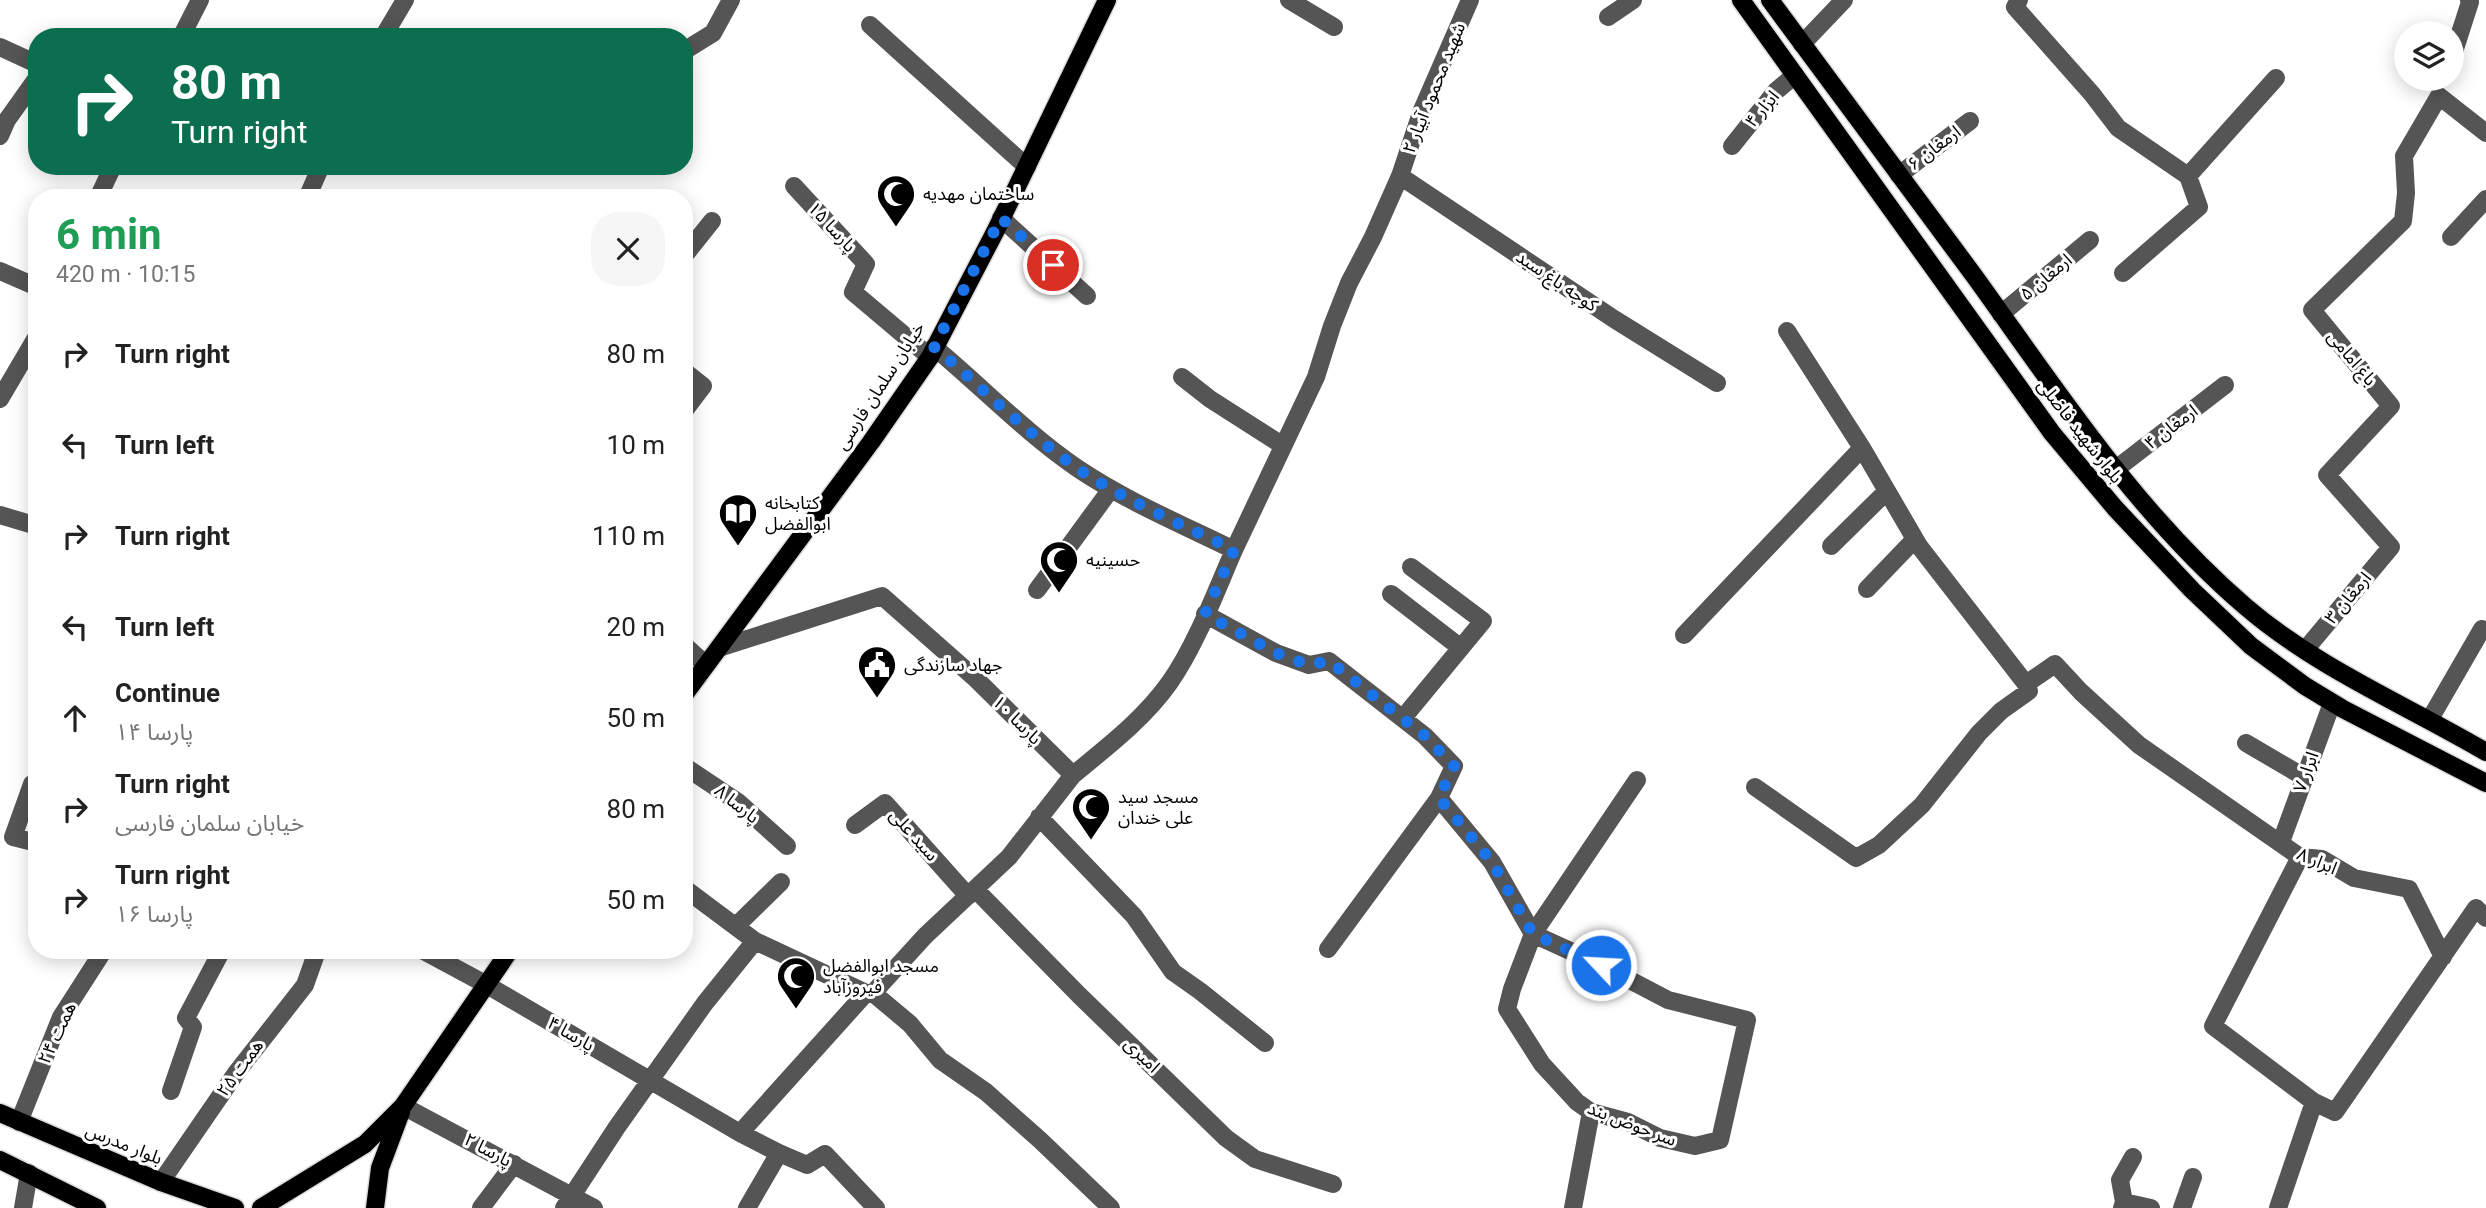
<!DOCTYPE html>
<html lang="en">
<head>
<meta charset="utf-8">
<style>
	:root { --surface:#fff; --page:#f6f6f6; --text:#222; --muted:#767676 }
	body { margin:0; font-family:Roboto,"Noto Sans Arabic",sans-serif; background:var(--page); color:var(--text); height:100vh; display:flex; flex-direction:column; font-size:26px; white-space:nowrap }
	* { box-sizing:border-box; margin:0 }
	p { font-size:23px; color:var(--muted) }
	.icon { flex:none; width:38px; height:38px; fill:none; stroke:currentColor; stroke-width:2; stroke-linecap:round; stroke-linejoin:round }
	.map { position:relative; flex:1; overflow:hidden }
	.side { position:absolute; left:28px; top:189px; width:665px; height:770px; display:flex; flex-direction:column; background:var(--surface); border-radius:28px; box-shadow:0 4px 18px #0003 }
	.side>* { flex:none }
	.banner { position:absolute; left:28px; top:28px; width:665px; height:147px; border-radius:28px; box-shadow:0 4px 18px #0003; background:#0b6e4f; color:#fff; overflow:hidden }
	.buttons { position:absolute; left:2394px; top:21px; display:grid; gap:14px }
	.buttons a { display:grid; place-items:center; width:70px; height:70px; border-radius:50%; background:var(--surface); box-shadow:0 4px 18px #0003; font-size:35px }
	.pin { position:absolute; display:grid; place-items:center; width:60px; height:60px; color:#fff; margin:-30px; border:4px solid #fff; border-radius:50%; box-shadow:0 2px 7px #0007 }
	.me { position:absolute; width:77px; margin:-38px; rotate:295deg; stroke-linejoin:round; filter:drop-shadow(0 0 5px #0008) }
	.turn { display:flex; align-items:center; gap:24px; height:147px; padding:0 28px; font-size:32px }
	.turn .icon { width:91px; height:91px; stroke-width:2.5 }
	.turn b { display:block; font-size:49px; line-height:60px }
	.round { display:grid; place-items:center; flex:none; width:74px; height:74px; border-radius:28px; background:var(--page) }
	.headline { display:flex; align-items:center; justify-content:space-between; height:119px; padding:0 28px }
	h1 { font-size:42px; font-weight:700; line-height:52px; color:#1e9e55 }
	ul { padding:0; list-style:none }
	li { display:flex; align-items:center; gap:21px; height:91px; padding:0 28px }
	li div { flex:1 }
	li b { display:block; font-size:26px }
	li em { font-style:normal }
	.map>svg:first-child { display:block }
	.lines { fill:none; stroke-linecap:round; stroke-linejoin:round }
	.major-casing { stroke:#dbdbdb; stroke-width:21 }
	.minor { stroke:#555; stroke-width:18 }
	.major { stroke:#000; stroke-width:18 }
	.route { stroke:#1a73e8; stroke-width:12; stroke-dasharray:0 21.6 }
	.labels { text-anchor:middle; stroke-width:6; stroke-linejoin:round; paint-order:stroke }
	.street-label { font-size:18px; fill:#000; stroke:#fff }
	.poi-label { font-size:18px; fill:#000; stroke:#fff; text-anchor:start }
</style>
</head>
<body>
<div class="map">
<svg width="2486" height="1208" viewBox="0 0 2486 1208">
	<rect width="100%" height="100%" fill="#fff"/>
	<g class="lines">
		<!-- major casing -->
		<g class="major-casing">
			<path id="major" d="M1741 0 2052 433 2115 508 2192 590 2251 646 2305 686 2343 709 2486 783
				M1770 0C1838 93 1907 184 1975 277 2058 392 2137 514 2246 607 2317 668 2406 705 2486 752
				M684 695 871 442 930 357 996 230 1107 0
				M0 1113 161 1182 235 1208
				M0 1160 97 1208
				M261 1208 365 1144 403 1106 510 950
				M375 1208 380 1168 401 1112"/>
		</g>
		<!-- minor -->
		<path class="minor" d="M1289 0 1334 27
			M2019 0 2015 7 2092 94 2118 128 2188 176 2199 207 2123 273
			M1608 17 1633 0
			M870 25 1027 167
			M181 37 200 0
			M383 37 405 0
			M1802 44 1844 0
			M0 47 37 64
			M684 51 713 33 731 0
			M2452 58 2470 2 2469 0
			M0 136 7 120 37 78
			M1732 146 1776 91 1795 75
			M1899 175 1970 121
			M1400 176 1614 319 1717 383
			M2188 176 2276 78
			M794 186 866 264 853 292 930 357
			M98 198 113 166
			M307 198 321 166
			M1001 218 1087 296
			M2451 237 2486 199
			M684 256 712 221
			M0 271 37 287
			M2001 314 2090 240
			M1787 331 1862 448 1919 546 2026 684 2055 664 2081 692 2139 745 2300 857 2322 859 2354 878 2409 889 2443 957
			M934 347C982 387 1026 433 1077 468 1126 501 1181 524 1234 550 1216 591 1196 645 1170 682 1144 719 1107 747 1073 775
			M684 371 703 386 684 411
			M1182 377 1210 399 1282 445
			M0 399 37 336
			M2116 469 2225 385
			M0 515 37 526
			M1831 546 1887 491
			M1234 550 1316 377 1332 326 1349 283 1373 237 1400 176 1422 110 1470 0
			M1867 589 1915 539
			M1037 590 1111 489
			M1391 594 1461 648
			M1205 614 1276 653 1309 665 1329 661 1425 736 1454 766 1439 798 1492 862 1533 934 1512 989 1507 1009 1542 1064 1577 1102 1591 1112 1628 1122 1660 1138 1695 1146 1720 1140 1747 1020 1668 1000 1601 965 1533 934 1637 780
			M1684 635 1862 448
			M684 645 706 665
			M719 648 882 596 976 679 1073 775 1009 857 925 936 873 993H866
			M2305 650 2391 547 2327 475 2391 406 2312 310 2403 221 2406 193 2404 156 2439 96 2486 133
			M1403 718 1483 621 1411 567
			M2430 719 2482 629
			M2246 743 2304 777
			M684 766 738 802 787 846
			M32 784 13 837 37 843
			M1755 787 1856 858 1879 845 1922 805 1979 733 2001 711 2029 691 2026 684
			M1039 817 1134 916 1173 972 1200 991 1265 1043
			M855 825 885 803 968 896
			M2281 842 2332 703
			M684 888 755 941 866 993
			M975 889 1079 995 1226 1138 1255 1159 1333 1184
			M736 926 781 882
			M1328 949 1439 798
			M422 950 487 985 740 1133 866 993
			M873 993 910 1024 940 1060 986 1092 1040 1140 1111 1208
			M171 1091 193 1027 186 1018 222 950
			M2314 1102 2335 1112 2476 908 2486 918
			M403 1106 594 1208
			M19 1122 61 1017 104 950
			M740 1133 779 1153 747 1208
			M779 1153 807 1165 825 1154 876 1208
			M161 1182 236 1073 305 985 316 954
			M2124 1202 2120 1180 2133 1157
			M23 1208 29 1173
			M481 1208 514 1164
			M564 1208 617 1127 705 1003 755 941
			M1573 1208 1591 1112
			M2122 1208 2124 1202 2151 1208
			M2182 1208 2193 1177
			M2278 1208 2314 1102 2213 1026 2300 857"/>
		<!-- major -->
		<use href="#major" class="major"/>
	</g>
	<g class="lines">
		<!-- route -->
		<path class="route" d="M1053 265 1001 218 934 347C982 387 1026 433 1077 468 1126 501 1181 524 1234 550L1205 614 1276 653 1309 665 1329 661 1425 736 1454 766 1439 798 1492 862 1533 934 1601 965"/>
	</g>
	<!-- icons -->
	<defs>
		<g id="mosque-pin" transform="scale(2.0125)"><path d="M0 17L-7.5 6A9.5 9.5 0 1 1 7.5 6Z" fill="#000" stroke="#fff"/><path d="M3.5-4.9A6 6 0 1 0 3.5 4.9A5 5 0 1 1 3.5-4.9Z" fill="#fff"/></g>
		<g id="library-pin" transform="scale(2.0125)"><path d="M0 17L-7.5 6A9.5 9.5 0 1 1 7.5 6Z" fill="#000" stroke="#fff"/><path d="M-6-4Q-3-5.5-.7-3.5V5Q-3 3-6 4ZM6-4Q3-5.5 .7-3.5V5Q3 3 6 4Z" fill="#fff"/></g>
		<g id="civic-pin" transform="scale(2.0125)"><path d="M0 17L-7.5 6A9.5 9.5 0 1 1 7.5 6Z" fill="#000" stroke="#fff"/><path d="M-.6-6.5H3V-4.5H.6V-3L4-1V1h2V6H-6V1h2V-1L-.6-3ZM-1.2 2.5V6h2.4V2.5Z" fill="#fff"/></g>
	</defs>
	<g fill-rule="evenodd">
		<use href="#mosque-pin" x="896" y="194"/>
		<use href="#library-pin" x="738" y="513"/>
		<use href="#mosque-pin" x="1059" y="560"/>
		<use href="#civic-pin" x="877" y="665"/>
		<use href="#mosque-pin" x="1091" y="807"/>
		<use href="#mosque-pin" x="796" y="976"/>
	</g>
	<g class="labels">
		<!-- street labels -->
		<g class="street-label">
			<text transform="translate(1434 88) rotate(-68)" y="6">شهید محمود آبیار ۲</text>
			<text transform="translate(1762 109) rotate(-50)" y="6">ابزار ۴</text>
			<text transform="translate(1934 148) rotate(-37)" y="6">ارمغان ۶</text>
			<text transform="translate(832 227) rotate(47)" y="6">پارسا ۱۵</text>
			<text transform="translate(2046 277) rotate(-40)" y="6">ارمغان ۵</text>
			<text transform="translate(1557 281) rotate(34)" y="6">کوچه باغ سید</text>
			<text transform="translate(2352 358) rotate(50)" y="6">باغ امامی</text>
			<text transform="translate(880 386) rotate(-57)" y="6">خیابان سلمان فارسی</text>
			<text transform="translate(2171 427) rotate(-37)" y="6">ارمغان ۴</text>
			<text transform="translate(2080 431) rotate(52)" y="6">بلوار شهید فاضلی</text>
			<text transform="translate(2348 598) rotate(-50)" y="6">ارمغان ۳</text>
			<text transform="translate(1017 720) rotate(45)" y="6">پارسا ۱۰</text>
			<text transform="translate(2306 772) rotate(-70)" y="6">ابرار ۷</text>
			<text transform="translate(737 804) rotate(38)" y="6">پارسا ۸</text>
			<text transform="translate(914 835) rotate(48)" y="6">سید علی</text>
			<text transform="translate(2317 861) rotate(23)" y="6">ابرار ۸</text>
			<text transform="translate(57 1033) rotate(-65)" y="6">همت ۲۴</text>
			<text transform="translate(571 1034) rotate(30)" y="6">پارسا ۴</text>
			<text transform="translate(1142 1055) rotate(44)" y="6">امیری</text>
			<text transform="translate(240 1068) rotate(-54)" y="6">همت ۲۵</text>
			<text transform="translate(1632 1124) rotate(21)" y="6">سر حوض بند</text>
			<text transform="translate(124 1144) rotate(22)" y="6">بلوار مدرس</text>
			<text transform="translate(488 1150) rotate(28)" y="6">پارسا ۲</text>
		</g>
		<!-- poi labels -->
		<g class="poi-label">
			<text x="923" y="200">ساختمان مهدیه</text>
			<text x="765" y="509">کتابخانه<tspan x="765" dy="21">ابوالفضل</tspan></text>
			<text x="1086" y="566">حسینیه</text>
			<text x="904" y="671">جهاد سازندگی</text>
			<text x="1118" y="803">مسجد سید<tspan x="1118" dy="21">علی خندان</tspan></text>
			<text x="823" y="972">مسجد ابوالفضل<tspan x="823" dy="21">فیروزآباد</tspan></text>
		</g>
	</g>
</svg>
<div class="buttons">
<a><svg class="icon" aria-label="layers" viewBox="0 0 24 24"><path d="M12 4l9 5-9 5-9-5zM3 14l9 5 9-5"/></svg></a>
</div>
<div class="pin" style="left:1053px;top:265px;background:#d93025"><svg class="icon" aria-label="arrive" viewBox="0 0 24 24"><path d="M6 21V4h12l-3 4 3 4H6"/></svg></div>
<svg class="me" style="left:1601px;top:965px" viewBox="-20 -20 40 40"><circle r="17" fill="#1a73e8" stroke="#fff" stroke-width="3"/><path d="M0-11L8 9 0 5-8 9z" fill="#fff"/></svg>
<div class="banner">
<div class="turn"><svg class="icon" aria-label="right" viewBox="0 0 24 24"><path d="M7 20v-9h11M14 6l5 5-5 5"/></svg><div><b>80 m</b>Turn right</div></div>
</div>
<section class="side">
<div class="headline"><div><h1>6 min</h1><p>420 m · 10:15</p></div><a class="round"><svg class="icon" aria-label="close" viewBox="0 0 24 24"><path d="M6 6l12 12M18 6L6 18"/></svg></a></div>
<ul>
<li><svg class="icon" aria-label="right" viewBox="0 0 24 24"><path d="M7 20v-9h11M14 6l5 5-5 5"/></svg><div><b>Turn right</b></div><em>80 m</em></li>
<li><svg class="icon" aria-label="left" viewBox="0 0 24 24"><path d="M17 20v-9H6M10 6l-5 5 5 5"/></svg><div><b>Turn left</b></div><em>10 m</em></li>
<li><svg class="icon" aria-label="right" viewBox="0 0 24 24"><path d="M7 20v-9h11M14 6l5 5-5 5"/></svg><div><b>Turn right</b></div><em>110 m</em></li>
<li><svg class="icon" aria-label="left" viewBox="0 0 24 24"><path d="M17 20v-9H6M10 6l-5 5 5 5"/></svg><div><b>Turn left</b></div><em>20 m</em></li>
<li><svg class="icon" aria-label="ahead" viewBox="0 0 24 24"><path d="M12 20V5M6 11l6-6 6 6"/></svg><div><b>Continue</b><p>پارسا ۱۴</p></div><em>50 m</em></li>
<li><svg class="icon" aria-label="right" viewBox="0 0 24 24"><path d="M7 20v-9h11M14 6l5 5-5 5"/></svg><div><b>Turn right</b><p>خیابان سلمان فارسی</p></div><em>80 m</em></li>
<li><svg class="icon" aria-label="right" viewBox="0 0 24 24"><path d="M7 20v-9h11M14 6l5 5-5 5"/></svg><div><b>Turn right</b><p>پارسا ۱۶</p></div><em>50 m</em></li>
</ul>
</section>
</div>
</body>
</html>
